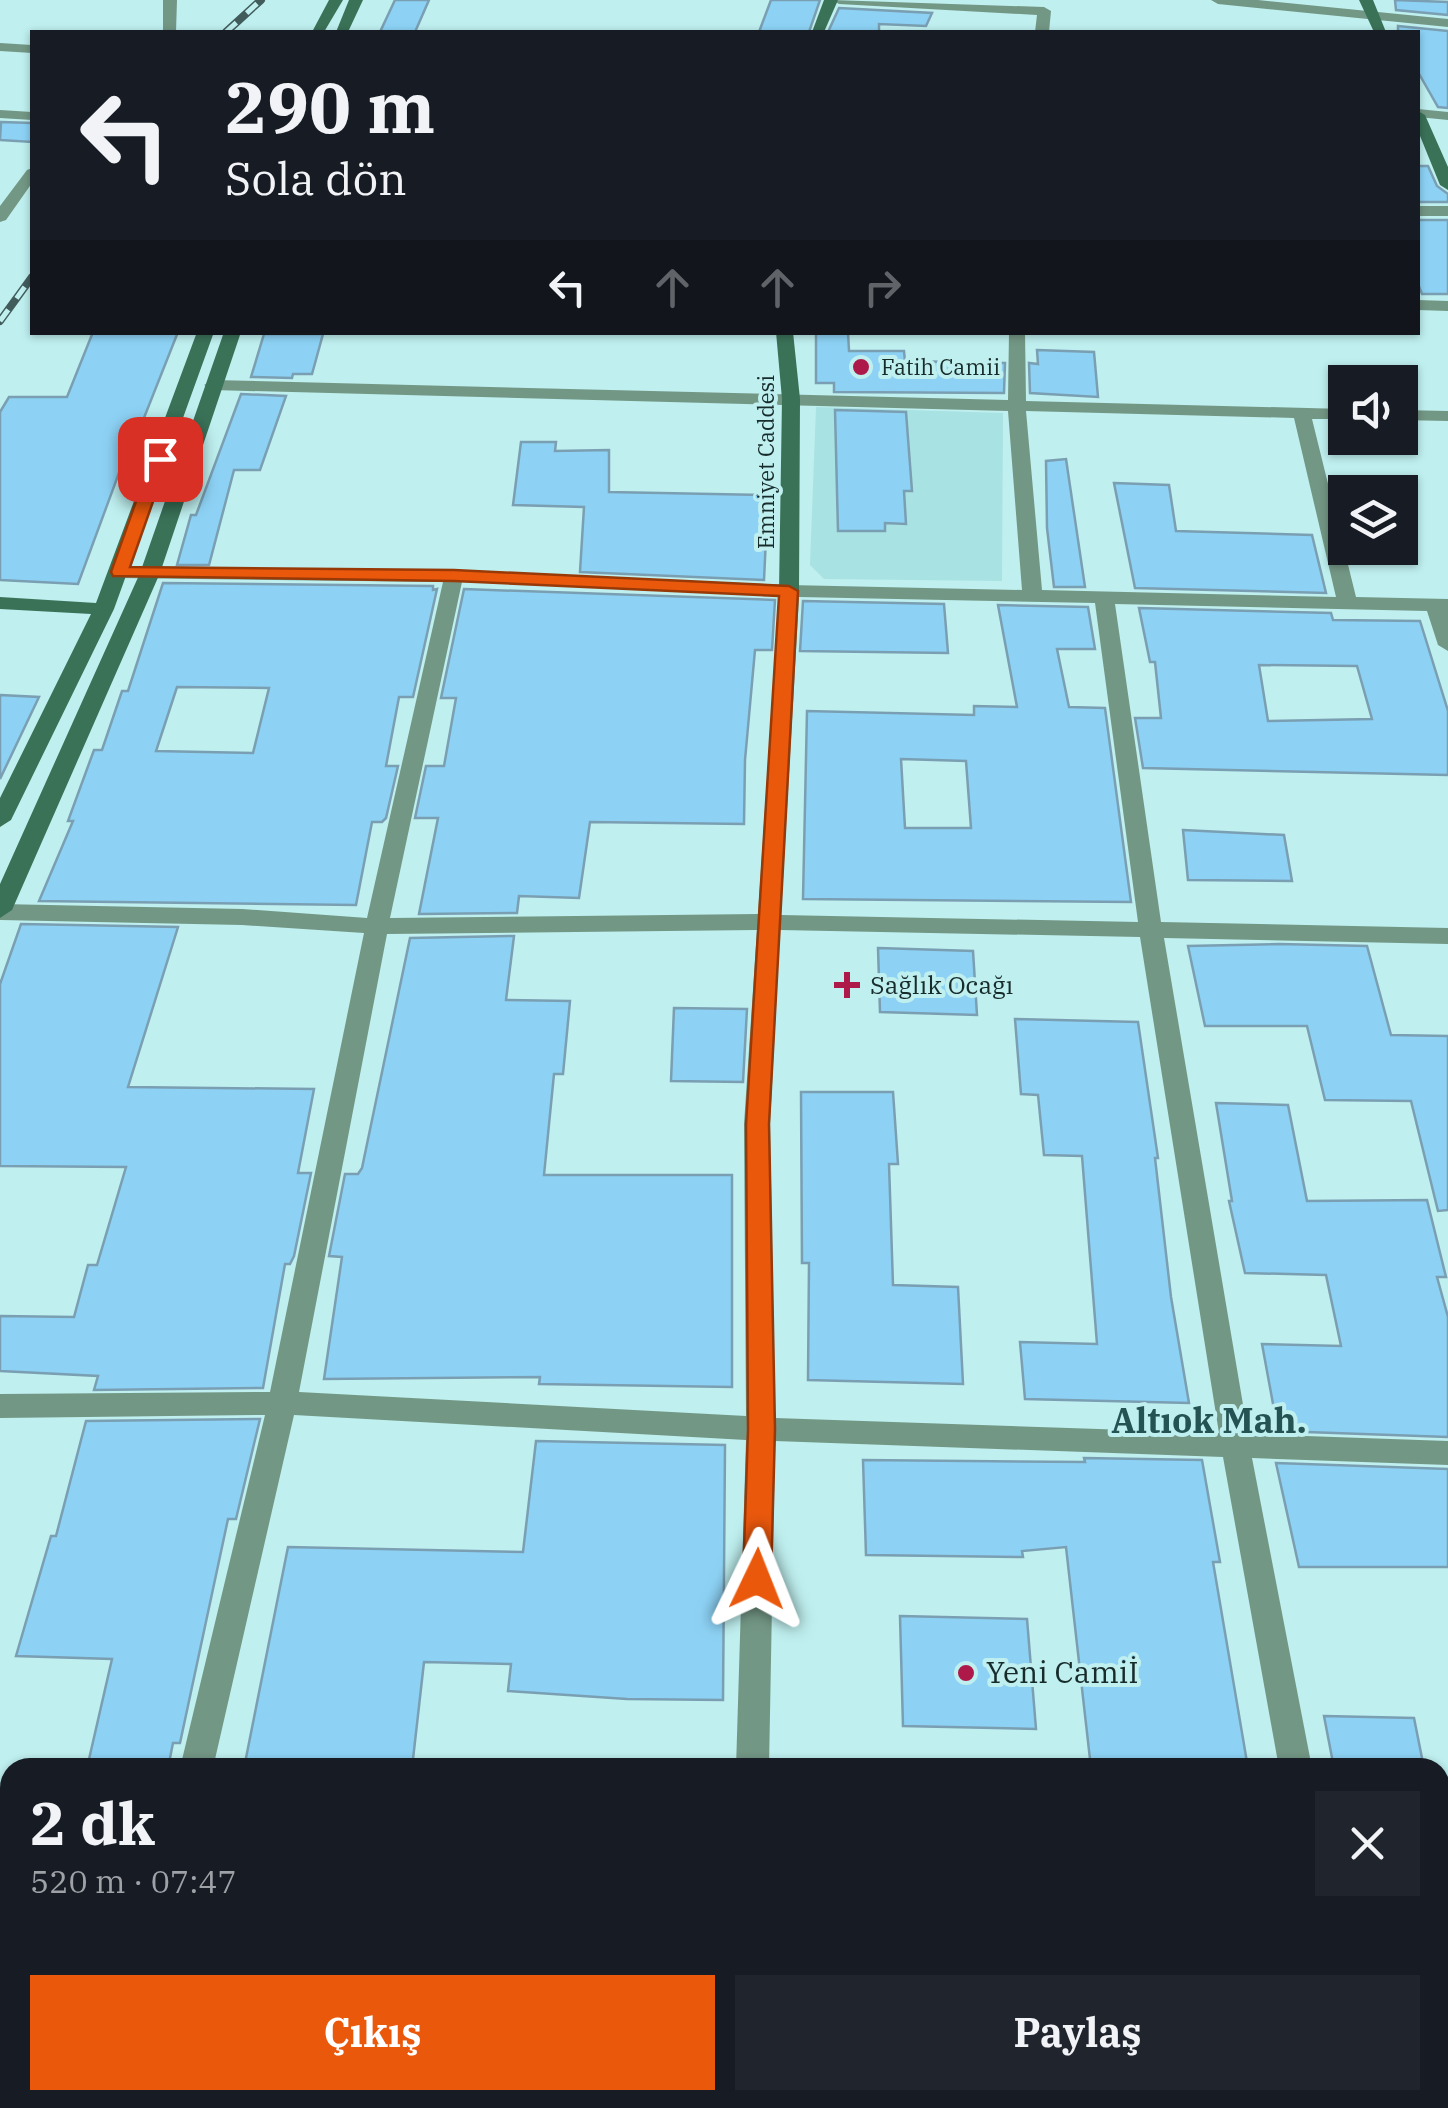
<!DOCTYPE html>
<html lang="tr">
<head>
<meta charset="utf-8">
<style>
	:root { --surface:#171b24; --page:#20242c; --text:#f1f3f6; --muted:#9ea1a6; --accent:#ea580c }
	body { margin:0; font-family:"IBM Plex Serif",serif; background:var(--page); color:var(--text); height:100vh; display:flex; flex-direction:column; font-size:38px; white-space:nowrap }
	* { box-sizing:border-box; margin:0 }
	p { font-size:32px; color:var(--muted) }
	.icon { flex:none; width:55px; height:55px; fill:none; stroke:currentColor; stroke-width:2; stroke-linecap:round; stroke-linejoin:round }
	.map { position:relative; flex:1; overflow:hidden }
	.drawer { position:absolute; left:0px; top:1758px; width:1450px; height:352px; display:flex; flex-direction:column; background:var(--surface); border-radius:30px 30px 0 0; box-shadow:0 2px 8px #0004 }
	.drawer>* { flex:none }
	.top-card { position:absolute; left:30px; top:30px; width:1390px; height:305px; border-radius:0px; box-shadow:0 2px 8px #0004; background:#171b24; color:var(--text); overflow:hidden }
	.buttons { position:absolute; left:1328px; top:365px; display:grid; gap:20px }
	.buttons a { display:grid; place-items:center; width:90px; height:90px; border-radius:0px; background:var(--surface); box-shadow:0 2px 8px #0004; font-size:50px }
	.pin { position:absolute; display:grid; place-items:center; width:85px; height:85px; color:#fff; margin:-42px; border-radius:20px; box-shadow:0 5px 15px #0006 }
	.me { position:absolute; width:110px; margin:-55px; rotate:2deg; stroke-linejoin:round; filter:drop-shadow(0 0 8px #0008) }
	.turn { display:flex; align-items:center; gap:35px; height:210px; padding:0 30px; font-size:45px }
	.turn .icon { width:130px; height:130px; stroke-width:2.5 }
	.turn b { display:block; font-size:70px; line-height:85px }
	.lanes { display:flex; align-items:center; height:95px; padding:0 30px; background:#0003; justify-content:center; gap:50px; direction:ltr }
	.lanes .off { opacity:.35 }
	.round { display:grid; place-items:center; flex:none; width:105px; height:105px; border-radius:0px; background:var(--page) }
	.head { display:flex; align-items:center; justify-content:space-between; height:170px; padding:0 30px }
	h1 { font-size:60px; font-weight:800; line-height:75px }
	.primary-button { display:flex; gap:20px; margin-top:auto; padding:20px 30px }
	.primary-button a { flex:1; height:115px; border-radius:0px; background:var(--accent); color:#fff; font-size:40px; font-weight:800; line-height:115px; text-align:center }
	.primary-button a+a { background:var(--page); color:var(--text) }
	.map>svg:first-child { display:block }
	.built { fill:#a9e2e3 }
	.building { fill:#8dd2f5; stroke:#7a9fb2; stroke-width:2.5; fill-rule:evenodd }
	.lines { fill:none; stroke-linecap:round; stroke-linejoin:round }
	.street { fill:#739785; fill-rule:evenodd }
	.secondary { fill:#3a7258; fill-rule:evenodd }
	.rail-casing { stroke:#425c5c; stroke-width:8 }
	.rail { stroke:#bfefef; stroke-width:5; stroke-dasharray:14; stroke-linecap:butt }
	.route { fill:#ea580c; stroke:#983908; stroke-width:2.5 }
	.poi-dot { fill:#ad1a49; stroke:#bfefef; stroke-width:4 }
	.labels { text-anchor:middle; stroke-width:8; stroke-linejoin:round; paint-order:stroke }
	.far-poi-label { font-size:22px; fill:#182b2b; stroke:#bfefef; text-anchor:start }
	.far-street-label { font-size:22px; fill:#182b2b; stroke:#bfefef }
	.poi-label { font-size:25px; fill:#182b2b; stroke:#bfefef; text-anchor:start }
	.near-poi-label { font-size:30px; fill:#182b2b; stroke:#bfefef; text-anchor:start }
	.district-label { font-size:35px; font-weight:bold; fill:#255253; stroke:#bfefef }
</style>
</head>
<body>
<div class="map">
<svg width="1448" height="2108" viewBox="0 0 1448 2108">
	<rect width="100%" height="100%" fill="#bfefef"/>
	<!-- built -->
	<path class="built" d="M816 407 1003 413 1002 581 824 579 810 565Z"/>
	<!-- building -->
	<path class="building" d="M395 0H429L415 32H380Z
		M771 0H820L809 32H759Z
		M1395 0 1448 2V15L1396 10Z
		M839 8 932 13 926 26 879 24V32H828Z
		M1398 26 1448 31V108L1438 107 1418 72V32H1398Z
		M1 122 32 123V142L0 140Z
		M1418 166H1428L1437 186 1448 194V202H1418Z
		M1418 220H1448V294H1422L1418 284Z
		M93 332H178L134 443H130L78 584 0 580V412L9 397H67Z
		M816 332H848L849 351H904L905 361 1005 363 1004 393 834 392V383H816Z
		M264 334H323L312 374H293L292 378 251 377Z
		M1037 350 1094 352 1098 397 1030 393 1029 363 1038 364Z
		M241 394 286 396 260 470H234L209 565H177L191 515H196Z
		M835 410 906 412 912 491H904L906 524 885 523V531H838Z
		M521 442H556L555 451 609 450V492L768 495 764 580 580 572 584 507 513 505Z
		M1066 459 1085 587H1054L1047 528 1046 461Z
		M1114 483 1169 485 1176 531 1312 535 1326 593 1135 588Z
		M163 583 433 586V590L437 589 413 697H399L386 766H398L386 818 382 822H372L356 905 39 901 73 821H68L94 750H102L122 691H128ZM177 687 269 688 253 753 156 751Z
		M464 589 775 600 772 650H755L745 760 744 824 590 822 579 898 519 896 517 913 419 914 438 818H415L426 766H444L456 698H441Z
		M803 601 944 604 948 653 800 651Z
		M998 605 1088 607 1095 649H1057L1069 707 1105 708 1131 902 803 899 807 711 974 715V706L1017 707ZM901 759 966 761 971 828H905Z
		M1139 608 1331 613 1333 620 1420 621 1448 711V775L1143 768 1135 718H1161L1155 662H1150ZM1259 665 1357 666 1372 719 1268 721Z
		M0 695 39 697 0 779Z
		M1183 830 1284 835 1292 881 1188 880Z
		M21 924 178 927 128 1087 314 1089 298 1173H311L294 1256 290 1264H285L263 1388 94 1390 98 1376 0 1371V1316L74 1317 88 1265H97L126 1167 0 1166V984Z
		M514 936 506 1000 570 1001 563 1074H554L544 1175H732V1387L539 1384 540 1377 324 1379 342 1257 329 1256 345 1174H358L362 1168 410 938Z
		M1279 944 1367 946 1391 1035 1448 1036V1210L1438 1211 1411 1101 1325 1100 1307 1026H1205L1188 946Z
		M878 948 973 951 977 1015 880 1012Z
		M674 1008 747 1009 743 1082 671 1081Z
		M1015 1019 1138 1022 1158 1158H1155L1171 1297 1189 1403 1025 1399 1020 1342 1097 1344 1082 1156 1044 1155 1038 1095 1021 1094Z
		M801 1092H893L898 1164H889L893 1285 958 1287 963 1384 808 1380 809 1263H802Z
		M1216 1103 1288 1105 1307 1201 1427 1200 1446 1277H1437L1448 1317V1437L1278 1431 1262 1344 1341 1346 1326 1275 1245 1273 1229 1201H1232Z
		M260 1419 236 1519H228L180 1743H173L168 1768H87L112 1659 16 1656 51 1536H56L86 1421Z
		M536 1441 725 1445 723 1700 627 1699 508 1691 511 1664 424 1662 412 1768H244L288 1547 523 1552Z
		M1084 1458 1202 1460 1220 1562H1213L1248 1768H1091L1066 1547 1022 1551 1023 1557 866 1555 863 1460 1085 1462Z
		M1276 1463 1448 1469V1567H1299Z
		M900 1616 1027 1619 1036 1729 903 1726Z
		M1324 1716 1414 1718 1424 1768H1334Z"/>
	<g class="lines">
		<!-- street -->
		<path class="street" d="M163 0H177L176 32H163Z
			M832 0 1044 7 1051 11 1049 32H1035L1037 15 839 4Z
			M1211 0H1258L1448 19V27L1218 4Z
			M0 43 32 45V53L0 51Z
			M1418 109 1448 112V120L1418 117Z
			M0 110 32 112V120L0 118Z
			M32 168V183L6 220 0 222V206L27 170Z
			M1418 206H1448V216H1418Z
			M1418 300 1448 301V311L1418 310Z
			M1009 332H1025L1026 401 1345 409V419H1312L1356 597 1448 599V651L1438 645 1427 611 1115 604 1161 922 1448 928V944L1164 938 1248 1434 1448 1441V1465L1252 1458 1312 1768H1279L1223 1457 775 1441 769 1768H736L746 1440 294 1415 213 1768H180L265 1415 0 1418V1394L270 1392 364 933 242 925 0 920V904L242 909 367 918 443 582 120 578 110 572 113 568 454 570 789 585 1022 590 1008 411 213 390 204 385 213 380 1008 400ZM1026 411 1294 418 1336 597 1042 590ZM462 582 779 596 758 914 390 918ZM799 597 1095 603 1138 922 781 915ZM757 930 744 1124 746 1416 299 1392 387 934ZM780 930 1140 937 1219 1433 775 1418 770 1124Z
			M1400 410 1448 411V421L1400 420Z
			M0 2090H10V2100H182L185 2108H0Z
			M725 2100H761V2108H725Z
			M1340 2100H1376L1378 2108H1342Z"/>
		<!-- secondary -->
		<path class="secondary" d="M329 0H343L324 32H312Z
			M349 0H363L348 32H336Z
			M824 0H838L824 32H812Z
			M1359 0H1373L1386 32H1374Z
			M1418 111 1425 115 1448 167V190L1440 185 1418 131Z
			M197 332H214L114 609 11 820 0 827V798L91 614 0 609V597L96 603Z
			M224 332H241L160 573 12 910 0 918V884L140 573Z
			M776 332H793L800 399 799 591 789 597 779 591 782 399Z"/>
		<!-- rail casing -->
		<g class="rail-casing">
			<path id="rail" d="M226 32 261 0
				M0 321 32 277"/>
		</g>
		<!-- rail -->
		<use href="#rail" class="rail"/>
	</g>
	<!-- route -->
	<path class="route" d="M160 454 168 459 130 567 454 570 789 586 798 591 769 1124 775 1429 771 1579 767 1588 757 1591 747 1588 743 1579 748 1429 746 1124 779 596 454 581 113 576 111 572 151 459Z"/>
	<!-- markers -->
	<g class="poi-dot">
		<circle cx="861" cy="367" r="10"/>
		<path d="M842 970h10v10h10v10h-10v10h-10v-10h-10v-10h10z"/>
		<circle cx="966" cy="1673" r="10"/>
	</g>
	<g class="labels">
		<!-- far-poi labels -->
		<g class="far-poi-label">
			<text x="881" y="375">Fatih Camii</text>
		</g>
		<!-- far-street labels -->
		<g class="far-street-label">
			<text transform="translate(766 462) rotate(-90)" y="8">Emniyet Caddesi</text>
		</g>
		<!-- poi labels -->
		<g class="poi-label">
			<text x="870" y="994">Sağlık Ocağı</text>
		</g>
		<!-- near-poi labels -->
		<g class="near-poi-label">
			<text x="986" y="1683">Yeni Camiİ</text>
		</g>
		<!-- district labels -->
		<g class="district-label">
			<text x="1209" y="1433">Altıok Mah.</text>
		</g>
	</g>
</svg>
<div class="buttons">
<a><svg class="icon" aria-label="sound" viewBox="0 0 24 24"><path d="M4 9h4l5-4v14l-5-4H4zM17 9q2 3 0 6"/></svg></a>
<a><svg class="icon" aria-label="layers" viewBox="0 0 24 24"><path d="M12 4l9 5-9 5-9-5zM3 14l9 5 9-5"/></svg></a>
</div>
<div class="pin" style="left:160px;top:459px;background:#d93025"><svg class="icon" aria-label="arrive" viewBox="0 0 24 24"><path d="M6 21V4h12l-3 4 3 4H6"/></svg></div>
<svg class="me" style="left:757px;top:1579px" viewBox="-20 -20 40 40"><path d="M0-17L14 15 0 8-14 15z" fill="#ea580c" stroke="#fff" stroke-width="4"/></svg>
<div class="top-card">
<div class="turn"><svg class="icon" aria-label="left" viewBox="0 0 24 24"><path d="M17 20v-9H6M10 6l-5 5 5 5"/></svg><div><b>290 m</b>Sola dön</div></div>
<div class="lanes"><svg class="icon" aria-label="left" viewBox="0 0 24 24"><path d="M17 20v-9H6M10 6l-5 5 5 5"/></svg><svg class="icon off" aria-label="ahead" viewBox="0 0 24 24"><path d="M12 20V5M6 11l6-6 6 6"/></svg><svg class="icon off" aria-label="ahead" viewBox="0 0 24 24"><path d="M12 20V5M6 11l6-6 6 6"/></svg><svg class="icon off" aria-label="right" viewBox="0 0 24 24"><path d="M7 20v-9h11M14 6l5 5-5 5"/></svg></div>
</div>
<section class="drawer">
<div class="head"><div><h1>2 dk</h1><p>520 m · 07:47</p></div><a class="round"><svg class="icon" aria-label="close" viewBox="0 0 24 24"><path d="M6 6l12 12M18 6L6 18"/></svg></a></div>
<div class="primary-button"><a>Çıkış</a><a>Paylaş</a></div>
</section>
</div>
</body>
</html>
